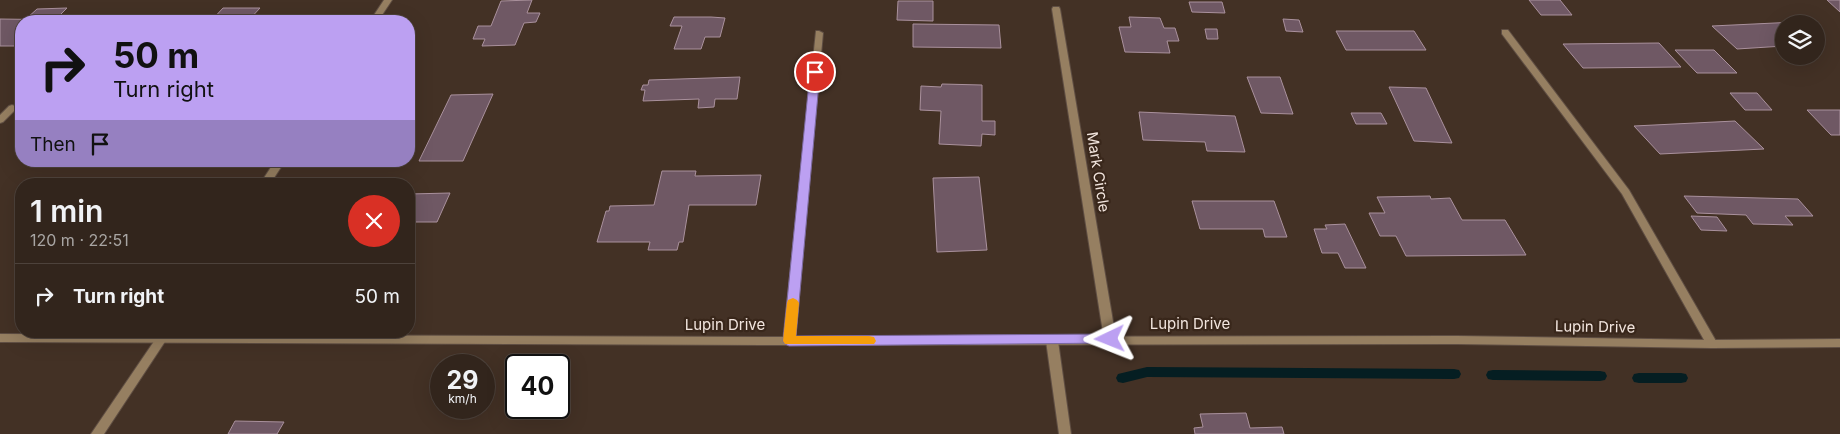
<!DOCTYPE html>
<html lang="en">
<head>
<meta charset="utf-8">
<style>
	:root { --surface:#32251c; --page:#3a2d25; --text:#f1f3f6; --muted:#a8a5a3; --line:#4d423b }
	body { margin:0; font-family:Inter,sans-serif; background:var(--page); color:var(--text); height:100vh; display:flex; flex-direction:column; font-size:19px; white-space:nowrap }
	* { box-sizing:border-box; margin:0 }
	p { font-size:16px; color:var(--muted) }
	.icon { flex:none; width:28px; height:28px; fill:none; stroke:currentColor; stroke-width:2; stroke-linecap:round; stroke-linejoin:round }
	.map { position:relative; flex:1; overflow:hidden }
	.sheet { position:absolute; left:15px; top:178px; width:400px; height:160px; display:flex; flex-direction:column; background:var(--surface); border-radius:20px; box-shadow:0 5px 20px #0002,0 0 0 1px var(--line) }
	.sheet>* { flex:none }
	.banner { position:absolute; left:15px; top:15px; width:400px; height:152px; border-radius:20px; box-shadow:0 5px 20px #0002,0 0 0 1px var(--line); background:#bca0f2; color:#111; overflow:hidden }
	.tools { position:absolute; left:1775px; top:15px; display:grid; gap:10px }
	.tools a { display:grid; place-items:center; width:50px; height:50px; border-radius:50%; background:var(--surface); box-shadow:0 5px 20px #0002,0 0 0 1px var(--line); font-size:25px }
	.speed { position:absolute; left:430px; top:354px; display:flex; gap:10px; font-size:25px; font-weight:700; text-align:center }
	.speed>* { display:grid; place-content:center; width:65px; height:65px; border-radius:50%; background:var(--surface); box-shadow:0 5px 20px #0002,0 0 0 1px var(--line); line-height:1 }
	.speed small { font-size:12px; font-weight:400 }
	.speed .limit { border:2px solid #111; border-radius:8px; background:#fff; color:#111 }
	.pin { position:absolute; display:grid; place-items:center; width:42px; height:42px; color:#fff; margin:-21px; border:2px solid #fff; border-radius:50%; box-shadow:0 1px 5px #0007 }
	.me { position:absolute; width:55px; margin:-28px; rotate:268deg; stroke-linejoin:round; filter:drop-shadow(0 0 4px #0008) }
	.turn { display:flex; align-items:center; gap:18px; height:105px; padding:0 15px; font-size:22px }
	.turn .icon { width:65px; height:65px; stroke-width:2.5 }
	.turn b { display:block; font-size:35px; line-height:42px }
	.then { display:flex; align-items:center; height:48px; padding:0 15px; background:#0003; gap:10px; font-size:19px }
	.round { display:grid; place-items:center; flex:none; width:52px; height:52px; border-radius:26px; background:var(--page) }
	.overview { display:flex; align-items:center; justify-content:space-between; height:85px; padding:0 15px }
	h1 { font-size:30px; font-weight:600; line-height:38px }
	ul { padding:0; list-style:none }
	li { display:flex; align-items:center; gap:15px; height:65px; padding:0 15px; border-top:1px solid var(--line) }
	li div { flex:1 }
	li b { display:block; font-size:19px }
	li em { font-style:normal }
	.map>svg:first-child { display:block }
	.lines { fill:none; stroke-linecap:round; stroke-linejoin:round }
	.stream { fill:#051e22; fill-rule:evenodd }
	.building { fill:#6f5864; stroke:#aa919d }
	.service-casing { stroke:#5f4e43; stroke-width:2 }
	.minor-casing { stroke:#5f4e43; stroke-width:2 }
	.tertiary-casing { stroke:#5f4e43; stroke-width:2 }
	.service { fill:#967f61; fill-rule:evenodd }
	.minor { fill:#967f61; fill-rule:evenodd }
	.tertiary { fill:#967f61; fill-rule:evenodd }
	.route { fill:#bca0f2; stroke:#7a689d }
	.slow { fill:#f59e0b }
	.labels { text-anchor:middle; stroke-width:4.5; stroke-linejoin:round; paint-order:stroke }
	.street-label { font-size:15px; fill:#f2e5de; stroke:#39271b }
</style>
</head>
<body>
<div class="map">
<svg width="1840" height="434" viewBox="0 0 1840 434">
	<rect width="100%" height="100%" fill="#433125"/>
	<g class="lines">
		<!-- stream -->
		<path class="stream" d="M1147 367 1454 369 1459 370 1461 374 1459 378 1454 379 1147 377 1123 383 1118 382 1116 378 1118 374Z
			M1493 370 1600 371 1605 372 1607 376 1605 380 1600 381 1493 380 1488 379 1486 375 1488 371Z
			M1639 373H1681L1686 374 1688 378 1686 382 1681 383H1639L1634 382 1632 378 1634 374Z"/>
	</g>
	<!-- building -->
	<path class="building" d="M532 0 527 13H540L536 22 524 23 515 45 482 46 485 39H473L478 26H491L501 1Z
		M1529 0H1560L1572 15H1541Z
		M1827 0H1840V12Z
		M898 1H933V21L897 20Z
		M1189 2H1222L1225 13 1192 12Z
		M67 8 56 19H26L37 9Z
		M223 8H260L248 21H211Z
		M674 17H711L725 18 720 37H705L701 49H674L682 26H670Z
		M1129 17 1160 18 1164 28H1175L1179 41H1167L1170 53 1125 52 1119 27H1131Z
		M0 19 71 20 21 21V46H0Z
		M1283 19 1299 20 1303 32 1286 31Z
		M1796 22 1798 24H1784V46L1737 49 1712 26Z
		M913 24 999 25 1001 48 913 47Z
		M1205 29H1217L1218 39H1207Z
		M1336 31H1414L1426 50H1346Z
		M1659 43 1681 67 1583 68 1563 44Z
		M1675 50H1714L1737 73H1697Z
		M740 77 737 99H715L714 107 698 108 699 99 643 101 645 90H641L643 85H648L649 80Z
		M1247 77H1280L1293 114 1261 113Z
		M942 84 982 85V121H995V135L982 134 981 146 939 144 941 111 920 110 921 86 941 87Z
		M1389 87 1426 88 1452 143 1414 141Z
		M1730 93H1757L1772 110H1745Z
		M493 94 463 161H419L451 95Z
		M1807 110H1840V135H1831Z
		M1139 112 1235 116 1245 152 1207 151 1205 142 1143 140Z
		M1351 113H1381L1387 124H1356Z
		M1735 121 1764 149 1660 154 1634 126Z
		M662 171H696L695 176 761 175 756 205H689L683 242H679L677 250H648L650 242H597L606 211H609L610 206 654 205Z
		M979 177 987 250 937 252 933 178Z
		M450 193 437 222H409V194Z
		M1430 196 1431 199 1450 198 1462 220H1505L1526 255 1406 256 1396 236H1380L1369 213H1385L1377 197Z
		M1684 196 1798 199 1813 216H1785L1793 225 1753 224 1746 215 1697 213Z
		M1192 201H1274L1287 237H1265L1263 229H1200Z
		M1691 216 1717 217 1727 231 1701 230Z
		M1345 224 1366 268H1345L1338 253H1322L1314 229H1327L1325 225Z
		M1246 413 1250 428 1282 427 1284 434H1195L1194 428 1203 427 1200 414Z
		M235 421 284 422 277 434H228Z"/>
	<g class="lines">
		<!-- service casing -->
		<g class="service-casing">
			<path id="service" d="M1502 30H1508L1629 190 1716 341 1718 344 1716 347 1712 348 1708 347 1622 194 1502 34Z
				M816 31H819L823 33 795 341 793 344 789 345 785 344 783 341Z
				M12 105 15 106 16 108 15 110 3 122 0 123V115L9 106Z"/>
		</g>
		<!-- minor casing -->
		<g class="minor-casing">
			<path id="minor" d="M384 0H392L378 21H370Z
				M1053 7H1059L1060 9 1116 339 1114 342 1110 343 1106 342 1104 339 1052 9Z
				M275 161H285L270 184H260Z
				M161 331H172L104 434H91Z
				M1052 337 1056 338 1058 341 1071 434H1059L1046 341 1048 338Z"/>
		</g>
		<!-- tertiary casing -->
		<g class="tertiary-casing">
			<path id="tertiary" d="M0 334 789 337 1457 336 1712 340 1840 339V347L1712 348 1457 344 789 345 0 342Z"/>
		</g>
		<!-- service -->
		<use href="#service" class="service"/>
		<!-- minor -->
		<use href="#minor" class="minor"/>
		<!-- tertiary -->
		<use href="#tertiary" class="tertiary"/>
	</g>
	<!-- route -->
	<path class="route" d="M815 69 820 72 796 336 1110 334 1114 335 1116 339 1114 343 789 346 785 344 783 341 810 72Z"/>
	<!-- slow -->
	<path class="slow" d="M793 298 797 300 799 303 796 336H869L874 337 876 341 874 344H785L783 341 787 303 788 300Z"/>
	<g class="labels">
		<!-- street labels -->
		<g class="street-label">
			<text transform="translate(1098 172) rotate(81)" y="5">Mark Circle</text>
			<text x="1190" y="329">Lupin Drive</text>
			<text x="725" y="330">Lupin Drive</text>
			<text transform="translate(1595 327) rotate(1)" y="5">Lupin Drive</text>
		</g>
	</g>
</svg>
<div class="tools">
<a><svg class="icon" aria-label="layers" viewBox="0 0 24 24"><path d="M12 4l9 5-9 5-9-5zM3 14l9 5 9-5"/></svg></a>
</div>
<div class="speed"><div>29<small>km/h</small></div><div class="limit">40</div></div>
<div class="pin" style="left:815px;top:72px;background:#d93025"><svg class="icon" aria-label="arrive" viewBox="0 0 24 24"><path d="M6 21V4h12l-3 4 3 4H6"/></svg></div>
<svg class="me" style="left:1110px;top:339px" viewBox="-20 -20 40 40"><path d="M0-17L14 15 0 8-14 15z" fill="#bca0f2" stroke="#fff" stroke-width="4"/></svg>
<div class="banner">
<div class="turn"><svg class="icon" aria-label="right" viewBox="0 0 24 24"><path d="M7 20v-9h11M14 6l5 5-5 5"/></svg><div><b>50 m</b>Turn right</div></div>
<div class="then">Then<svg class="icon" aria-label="arrive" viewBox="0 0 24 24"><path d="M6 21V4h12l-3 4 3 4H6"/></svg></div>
</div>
<section class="sheet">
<div class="overview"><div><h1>1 min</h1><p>120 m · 22:51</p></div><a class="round" style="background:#d93025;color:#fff"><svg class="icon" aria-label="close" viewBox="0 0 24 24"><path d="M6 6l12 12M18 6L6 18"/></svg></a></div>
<ul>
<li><svg class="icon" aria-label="right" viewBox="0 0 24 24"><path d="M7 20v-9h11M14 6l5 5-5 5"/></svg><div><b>Turn right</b></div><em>50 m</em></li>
</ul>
</section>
</div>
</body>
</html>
